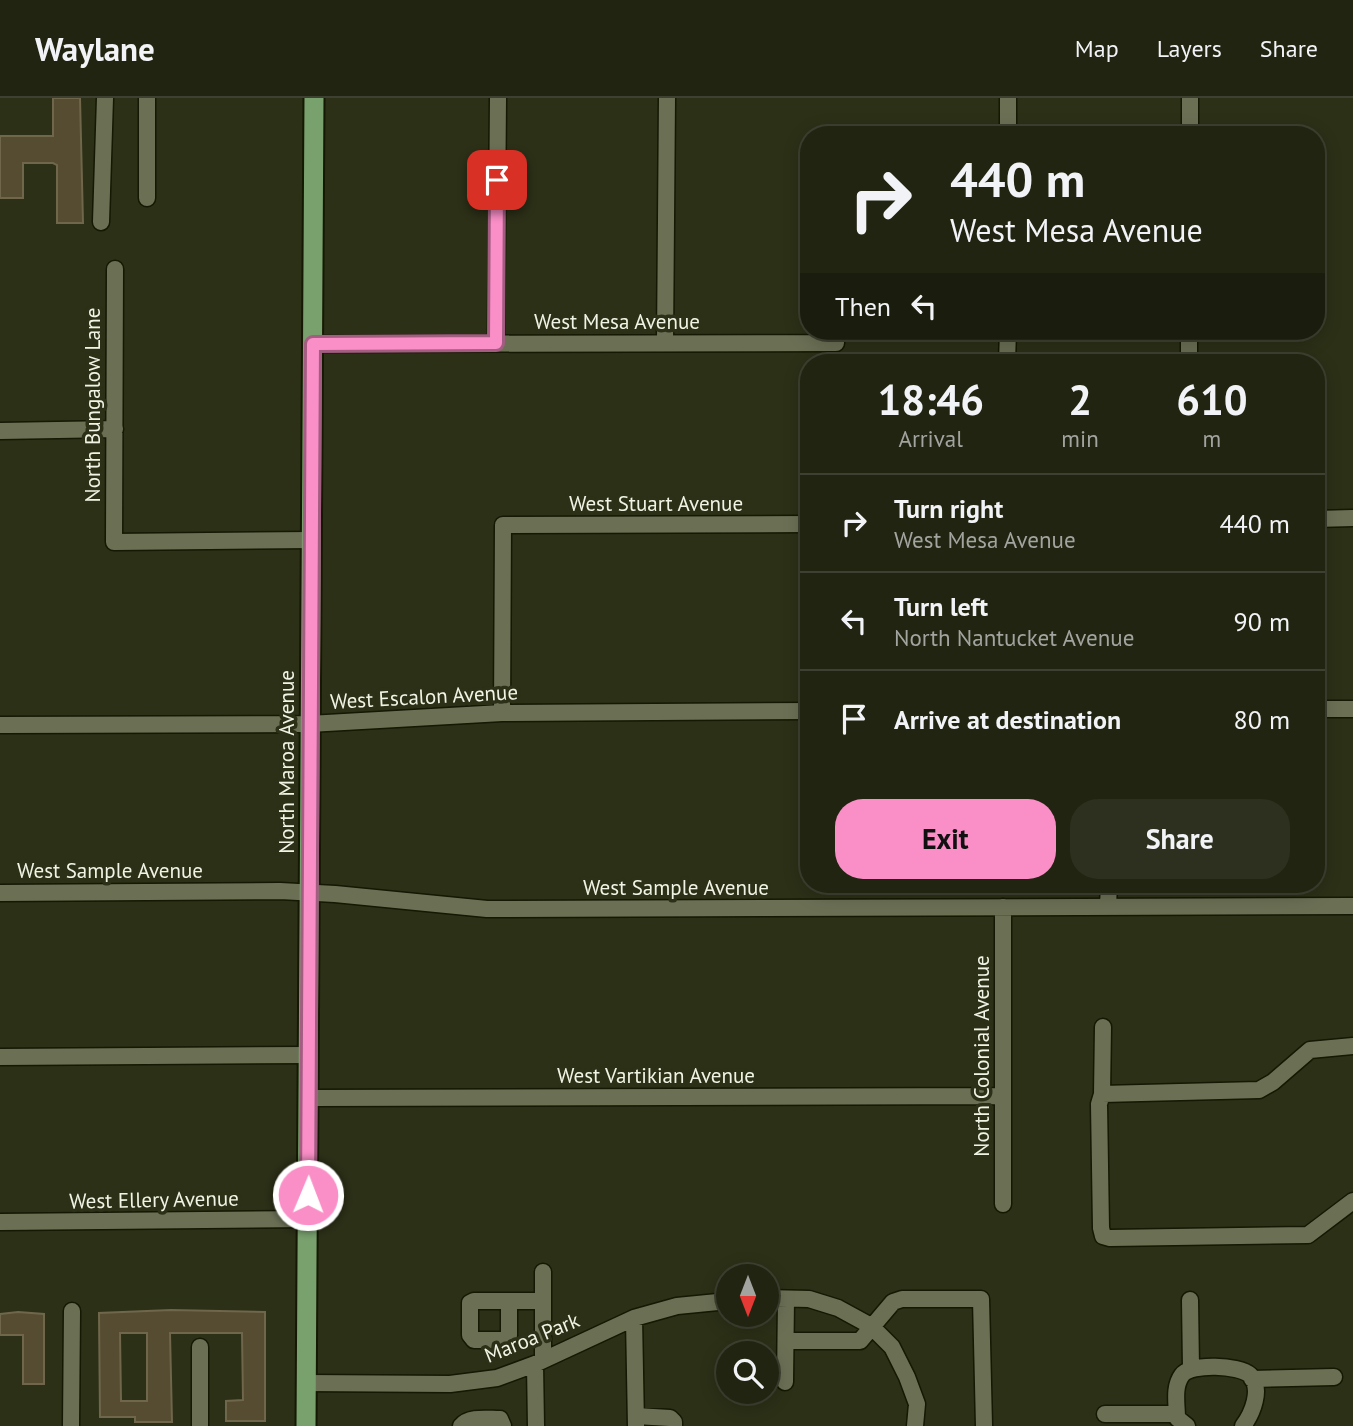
<!DOCTYPE html>
<html lang="en">
<head>
<meta charset="utf-8">
<style>
	:root { --surface:#212411; --page:#2d301f; --text:#f1f3f6; --muted:#a2a49f; --line:#3e4131; --accent:#fa8fc7 }
	body { margin:0; font-family:"PT Sans",sans-serif; background:var(--page); color:var(--text); height:100vh; display:flex; flex-direction:column; font-size:26px; white-space:nowrap }
	* { box-sizing:border-box; margin:0 }
	p { font-size:23px; color:var(--muted) }
	.icon { flex:none; width:38px; height:38px; fill:none; stroke:currentColor; stroke-width:2; stroke-linecap:round; stroke-linejoin:round }
	.map { position:relative; flex:1; overflow:hidden }
	.sheet { position:absolute; left:800px; top:256px; width:525px; height:539px; display:flex; flex-direction:column; background:var(--surface); border-radius:28px; box-shadow:0 4px 18px #0003,0 0 0 2px var(--line) }
	.sheet>* { flex:none }
	.guide { position:absolute; left:800px; top:28px; width:525px; height:214px; border-radius:28px; box-shadow:0 4px 18px #0003,0 0 0 2px var(--line); background:#212411; color:var(--text); overflow:hidden }
	.needle { width:46px; rotate:180deg }
	.tools { position:absolute; left:716px; top:1166px; display:grid; gap:14px }
	.tools a { display:grid; place-items:center; width:63px; height:63px; border-radius:50%; background:var(--surface); box-shadow:0 4px 18px #0003,0 0 0 2px var(--line); font-size:35px }
	.pin { position:absolute; display:grid; place-items:center; width:60px; height:60px; color:#fff; margin:-30px; border-radius:14px; box-shadow:0 4px 10px #0006 }
	.me { position:absolute; width:77px; margin:-38px; rotate:1deg; stroke-linejoin:round; filter:drop-shadow(0 0 5px #0008) }
	.turn { display:flex; align-items:center; gap:24px; height:147px; padding:0 35px; font-size:32px }
	.turn .icon { width:91px; height:91px; stroke-width:2.5 }
	.turn b { display:block; font-size:49px; line-height:60px }
	.then { display:flex; align-items:center; height:66px; padding:0 35px; background:#0003; gap:14px; font-size:26px }
	.eta { display:flex; justify-content:space-evenly; align-items:center; height:119px; text-align:center }
	.eta b { font-size:42px; font-weight:800; line-height:49px }
	.button { display:flex; gap:14px; margin-top:auto; padding:14px 35px }
	.button a { flex:1; height:80px; border-radius:28px; background:var(--accent); color:#111; font-size:28px; font-weight:800; line-height:80px; text-align:center }
	.button a+a { background:var(--page); color:var(--text) }
	ul { padding:0; list-style:none }
	li { display:flex; align-items:center; gap:21px; height:98px; padding:0 35px; border-top:2px solid var(--line) }
	li div { flex:1 }
	li b { display:block; font-size:26px }
	li em { font-style:normal }
	header { display:flex; align-items:center; gap:42px; box-sizing:border-box; height:98px; padding:0 35px; background:var(--surface); border-bottom:2px solid var(--line) }
	header strong { font-size:33px }
	nav { display:flex; gap:38px; margin-inline-start:auto; font-size:24px }
	.map>svg:first-child { display:block }
	.building { fill:#554c32; stroke:#6f664b; stroke-width:2; fill-rule:evenodd }
	.lines { fill:none; stroke-linecap:round; stroke-linejoin:round }
	.minor-casing { stroke:#151802; stroke-width:19 }
	.major-casing { stroke:#151802; stroke-width:23 }
	.minor { stroke:#6b7055; stroke-width:16 }
	.major { stroke:#79a16e; stroke-width:19 }
	.route-casing { stroke:#a25d81; stroke-width:18 }
	.route { stroke:#fa8fc7; stroke-width:12 }
	.labels { text-anchor:middle; stroke-width:7; stroke-linejoin:round; paint-order:stroke }
	.street-label { font-size:21px; fill:#f0f4e4; stroke:#2c3017 }
</style>
</head>
<body>
<header>
<strong>Waylane</strong>
<nav><a>Map</a><a>Layers</a><a>Share</a></nav>
</header>
<div class="map">
<svg width="1353" height="1328" viewBox="0 0 1353 1328">
	<rect width="100%" height="100%" fill="#2c3017"/>
	<!-- building -->
	<path class="building" d="M53 0H80L83 125H57V67L53 65H23V100H0V38H53Z
		M171 1212 265 1214V1323H226V1303L243 1302 242 1235H170L172 1324H135V1319H100L99 1215ZM120 1235H147V1303H121Z
		M18 1214 44 1216V1286H23V1237H0V1216Z"/>
	<g class="lines">
		<!-- minor casing -->
		<g class="minor-casing">
			<path id="minor" d="M147 0V100
				M1008 0V37
				M1190 37V0
				M101 124 105 0
				M115 171 114 444 312 442
				M496 245 498 0
				M665 245 667 0
				M313 246 836 245V233
				M1007 264 1008 233
				M1189 264V233
				M0 333 115 331
				M1316 421 1353 420
				M1316 611H1353
				M502 615 503 427 808 426
				M0 627 309 626 502 615 808 613
				M0 795 280 793 335 796 487 811 1353 808
				M1108 808 1109 786
				M1003 809V1106
				M1103 929 1102 996 1099 1006 1101 1130 1103 1138 1110 1140 1308 1137 1353 1103
				M0 959 309 957
				M1102 996 1259 992 1273 984 1310 952 1353 948
				M309 1000 1002 998
				M0 1124 308 1121
				M543 1174V1262
				M766 1200 809 1201 838 1210 871 1228 892 1249 907 1279 917 1306 915 1328
				M1190 1202 1191 1270
				M509 1203V1237L507 1242H474L470 1237V1205L474 1203H543
				M634 1220 636 1328
				M786 1243H860L893 1204 902 1201H981L984 1328
				M535 1266 536 1328
				M1252 1281 1334 1279
				M785 1284 786 1201
				M305 1285 450 1286 497 1280 535 1266 634 1220 677 1208 728 1203
				M1105 1316H1177
				M636 1318 670 1320 674 1324V1328
				M71 1328 72 1213
				M200 1328V1249
				M461 1328C469 1318 487 1321 500 1321L503 1328
				M1187 1328 1177 1320C1177 1306 1173 1289 1182 1277 1191 1265 1239 1267 1250 1277 1263 1291 1252 1316 1243 1328"/>
		</g>
		<!-- major casing -->
		<g class="major-casing">
			<path id="major" d="M306 1328 314 0"/>
		</g>
		<!-- minor -->
		<use href="#minor" class="minor"/>
		<!-- major -->
		<use href="#major" class="major"/>
	</g>
	<g class="lines">
		<!-- route casing -->
		<g class="route-casing">
			<path id="route" d="M308 1097 313 246 496 245 497 82"/>
		</g>
		<!-- route -->
		<use href="#route" class="route"/>
	</g>
	<g class="labels">
		<!-- street labels -->
		<g class="street-label">
			<text x="617" y="231">West Mesa Avenue</text>
			<text transform="translate(93 307) rotate(-90)" y="7">North Bungalow Lane</text>
			<text x="656" y="413">West Stuart Avenue</text>
			<text transform="translate(424 599) rotate(-3)" y="7">West Escalon Avenue</text>
			<text transform="translate(287 664) rotate(-90)" y="7">North Maroa Avenue</text>
			<text x="110" y="780">West Sample Avenue</text>
			<text x="676" y="797">West Sample Avenue</text>
			<text transform="translate(982 958) rotate(-90)" y="7">North Colonial Avenue</text>
			<text x="656" y="985">West Vartikian Avenue</text>
			<text transform="translate(154 1102) rotate(-1)" y="7">West Ellery Avenue</text>
			<text transform="translate(532 1240) rotate(-22)" y="7">Maroa Park</text>
		</g>
	</g>
</svg>
<div class="tools">
<a><svg class="needle" viewBox="-14 -14 28 28"><path d="M0-13l5 13h-10z" fill="#e53935"/><path d="M0 13l5-13h-10z" fill="#a2a49f"/></svg></a>
<a><svg class="icon" aria-label="search" viewBox="0 0 24 24"><circle cx="10" cy="10" r="6"/><path d="M15 15l6 6"/></svg></a>
</div>
<div class="pin" style="left:497px;top:82px;background:#d93025"><svg class="icon" aria-label="arrive" viewBox="0 0 24 24"><path d="M6 21V4h12l-3 4 3 4H6"/></svg></div>
<svg class="me" style="left:308px;top:1097px" viewBox="-20 -20 40 40"><circle r="17" fill="#fa8fc7" stroke="#fff" stroke-width="3"/><path d="M0-11L8 9 0 5-8 9z" fill="#fff"/></svg>
<div class="guide">
<div class="turn"><svg class="icon" aria-label="right" viewBox="0 0 24 24"><path d="M7 20v-9h11M14 6l5 5-5 5"/></svg><div><b>440 m</b>West Mesa Avenue</div></div>
<div class="then">Then<svg class="icon" aria-label="left" viewBox="0 0 24 24"><path d="M17 20v-9H6M10 6l-5 5 5 5"/></svg></div>
</div>
<section class="sheet">
<div class="eta">
<div><b>18:46</b><p>Arrival</p></div>
<div><b>2</b><p>min</p></div>
<div><b>610</b><p>m</p></div>
</div>
<ul>
<li><svg class="icon" aria-label="right" viewBox="0 0 24 24"><path d="M7 20v-9h11M14 6l5 5-5 5"/></svg><div><b>Turn right</b><p>West Mesa Avenue</p></div><em>440 m</em></li>
<li><svg class="icon" aria-label="left" viewBox="0 0 24 24"><path d="M17 20v-9H6M10 6l-5 5 5 5"/></svg><div><b>Turn left</b><p>North Nantucket Avenue</p></div><em>90 m</em></li>
<li><svg class="icon" aria-label="arrive" viewBox="0 0 24 24"><path d="M6 21V4h12l-3 4 3 4H6"/></svg><div><b>Arrive at destination</b></div><em>80 m</em></li>
</ul>
<div class="button"><a>Exit</a><a>Share</a></div>
</section>
</div>
</body>
</html>
